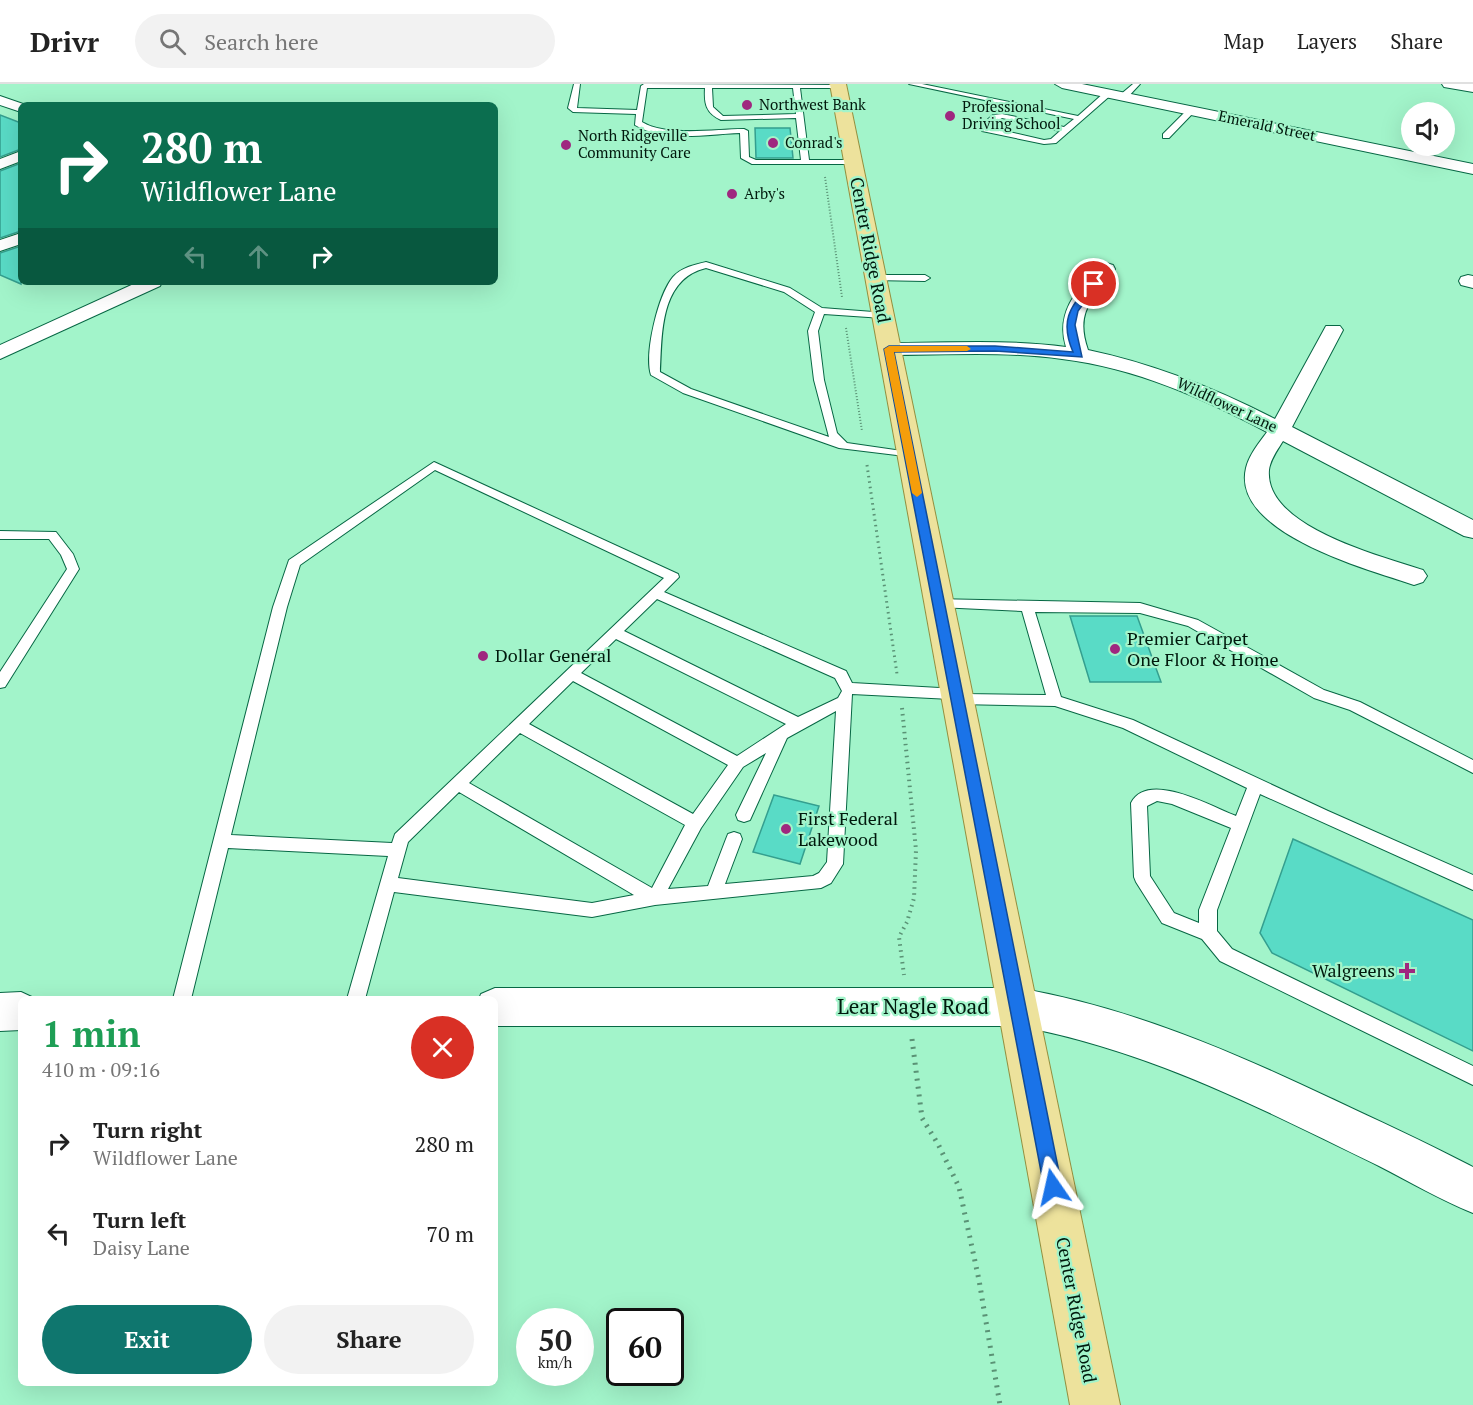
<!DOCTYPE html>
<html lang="en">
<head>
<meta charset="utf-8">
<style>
	:root { --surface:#fff; --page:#f2f2f2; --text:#222; --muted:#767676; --line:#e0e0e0; --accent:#0f766e }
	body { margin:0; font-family:"PT Serif",serif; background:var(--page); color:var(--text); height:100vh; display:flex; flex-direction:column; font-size:22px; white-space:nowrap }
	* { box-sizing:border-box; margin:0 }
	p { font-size:20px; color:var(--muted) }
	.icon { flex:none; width:33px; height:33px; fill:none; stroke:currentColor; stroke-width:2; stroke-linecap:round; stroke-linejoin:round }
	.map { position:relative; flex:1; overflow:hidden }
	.panel { position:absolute; left:18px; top:912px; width:480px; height:390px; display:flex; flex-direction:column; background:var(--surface); border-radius:9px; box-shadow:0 6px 24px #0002 }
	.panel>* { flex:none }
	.guide { position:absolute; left:18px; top:18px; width:480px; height:183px; border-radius:9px; box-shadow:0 6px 24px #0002; background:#0b6e4f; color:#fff; overflow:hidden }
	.tools { position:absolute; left:1401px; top:18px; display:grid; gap:12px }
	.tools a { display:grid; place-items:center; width:54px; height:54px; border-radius:50%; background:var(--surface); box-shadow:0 6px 24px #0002; font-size:30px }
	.speed { position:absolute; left:516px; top:1224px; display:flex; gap:12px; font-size:30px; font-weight:700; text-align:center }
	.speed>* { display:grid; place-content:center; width:78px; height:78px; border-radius:50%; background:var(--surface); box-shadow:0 6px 24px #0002; line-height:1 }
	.speed small { font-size:15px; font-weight:400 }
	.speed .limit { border:3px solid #111; border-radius:9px; background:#fff; color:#111 }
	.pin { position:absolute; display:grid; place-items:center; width:51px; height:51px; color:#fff; margin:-26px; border:3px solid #fff; border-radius:50%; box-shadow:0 2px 6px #0007 }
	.me { position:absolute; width:66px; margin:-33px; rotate:349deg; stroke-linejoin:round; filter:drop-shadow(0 0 4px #0008) }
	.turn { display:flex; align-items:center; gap:21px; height:126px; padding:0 24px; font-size:27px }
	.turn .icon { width:78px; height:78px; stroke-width:2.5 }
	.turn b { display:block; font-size:42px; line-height:51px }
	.lanes { display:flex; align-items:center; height:57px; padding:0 24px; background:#0003; justify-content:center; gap:30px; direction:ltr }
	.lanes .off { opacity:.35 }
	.round { display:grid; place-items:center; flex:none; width:63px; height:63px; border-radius:32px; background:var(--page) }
	.summary { display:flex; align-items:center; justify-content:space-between; height:102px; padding:0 24px }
	h1 { font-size:36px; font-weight:600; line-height:45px; color:#1e9e55 }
	.cta { display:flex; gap:12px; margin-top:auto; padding:12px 24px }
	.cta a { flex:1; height:69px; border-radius:36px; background:var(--accent); color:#fff; font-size:24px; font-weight:600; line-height:69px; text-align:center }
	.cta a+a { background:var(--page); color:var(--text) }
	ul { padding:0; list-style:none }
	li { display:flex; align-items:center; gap:18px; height:90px; padding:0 24px }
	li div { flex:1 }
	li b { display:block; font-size:22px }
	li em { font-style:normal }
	header { display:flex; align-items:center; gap:36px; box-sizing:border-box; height:84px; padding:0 30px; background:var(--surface); border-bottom:2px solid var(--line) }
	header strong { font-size:28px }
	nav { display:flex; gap:33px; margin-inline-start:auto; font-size:21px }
	.search { width:420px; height:54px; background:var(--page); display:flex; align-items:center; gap:15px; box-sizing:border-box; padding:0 21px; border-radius:33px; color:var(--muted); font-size:22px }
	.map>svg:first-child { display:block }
	.building { fill:#59dbc6; stroke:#349f8f; stroke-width:1.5 }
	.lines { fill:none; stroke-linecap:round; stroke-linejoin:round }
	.service-casing { stroke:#076744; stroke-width:2 }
	.minor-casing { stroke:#076744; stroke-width:2 }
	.tertiary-casing { stroke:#076744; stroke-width:2 }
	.primary-casing { stroke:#938f3f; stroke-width:2 }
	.path-far3 { stroke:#5a9275; stroke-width:2; stroke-dasharray:1 2; stroke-linecap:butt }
	.path-far2 { stroke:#5a9275; stroke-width:3; stroke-dasharray:1.5 4; stroke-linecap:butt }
	.path-far1 { stroke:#5a9275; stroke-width:4; stroke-dasharray:1.5 4.5; stroke-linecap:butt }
	.path { stroke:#5a9275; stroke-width:5; stroke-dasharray:2 6; stroke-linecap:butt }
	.service { fill:#fff; fill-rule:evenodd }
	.minor { fill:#fff; fill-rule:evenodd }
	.tertiary { fill:#fff; fill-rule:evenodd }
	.primary { fill:#ede29c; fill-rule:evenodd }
	.route { fill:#1a73e8; stroke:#114b97; stroke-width:1.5 }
	.slow { fill:#f59e0b }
	.poi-dot { fill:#9f277f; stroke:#a2f4ca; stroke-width:2 }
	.labels { text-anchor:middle; stroke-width:4.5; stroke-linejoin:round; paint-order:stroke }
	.far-poi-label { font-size:15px; fill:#01190d; stroke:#a2f4ca; text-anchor:start }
	.far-street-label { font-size:15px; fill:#01190d; stroke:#a2f4ca }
	.street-label { font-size:18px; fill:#01190d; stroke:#a2f4ca }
	.poi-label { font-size:18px; fill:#01190d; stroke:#a2f4ca; text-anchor:start }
	.near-street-label { font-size:21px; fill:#01190d; stroke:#a2f4ca }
</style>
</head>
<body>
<header>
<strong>Drivr</strong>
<div class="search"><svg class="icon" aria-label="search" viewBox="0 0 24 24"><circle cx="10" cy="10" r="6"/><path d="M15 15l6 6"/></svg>Search here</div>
<nav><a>Map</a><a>Layers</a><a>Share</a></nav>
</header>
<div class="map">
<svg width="1473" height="1321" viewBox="0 0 1473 1321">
	<rect width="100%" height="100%" fill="#a2f4ca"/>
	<!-- building -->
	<path class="building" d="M0 31 21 39V65L0 73Z
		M755 44H790L793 74H756Z
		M21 79V147L0 154V87Z
		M21 162V200L0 191V169Z
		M1070 532H1137L1161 598H1090Z
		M774 711 819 722 800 780 753 768Z
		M1293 755 1473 836V967L1272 869 1260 849Z"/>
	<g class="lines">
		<!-- service casing -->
		<g class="service-casing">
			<path id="service" d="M574 0H580L577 24 637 26 641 2 644 0 840 1 838 4H800L809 76H853L857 78 853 80H752L741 74 740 49C708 50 664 59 635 41L636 30 573 28 568 24ZM647 4H705C704 20 706 29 721 36L796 34 801 76H756L749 73 748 47 744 45C716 45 666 53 642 38ZM712 4H793L796 30 723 32 713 23Z
				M909 0H922L1078 32 1105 8 1112 10 1056 59 1044 60 982 47 980 42 993 31 1002 30 1064 43 1074 35ZM1002 34 1060 47 1051 55 1044 56 988 43Z
				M1133 0H1140L1126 15H1120V11Z
				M1188 25 1195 27 1169 54H1163V50Z
				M706 178 790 204 822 224 886 229 888 231 883 234 824 230 818 247 824 296 837 349 847 359 909 368 915 371 913 373 839 364 683 309 651 291C644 270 658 211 673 193 682 183 694 181 706 178ZM706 184 784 208 815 228 808 247 814 296 829 353 691 305 660 288C662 249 660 195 706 184Z
				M876 191H925L930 194 925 197 873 196 871 194Z
				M434 378 678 490 679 493 664 508 846 587 852 599 957 605 964 610 1046 611 1022 527 938 523 933 521 931 518 933 515 1140 519 1198 536 1324 606 1360 618 1473 676V689L1350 626 1314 614 1188 542 1140 529 1035 528 1061 613 1133 636 1328 727 1473 791V806L1260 710 1217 826V847L1232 865 1473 982V1001L1220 877 1202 855 1162 839 1136 798 1134 793 1131 719C1148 686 1212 723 1236 732L1247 704 1123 644 1055 622 958 620 951 615 852 610 843 780 831 799 821 804 655 821 592 833 394 808 365 915H347L388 772 228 764 191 915H173L273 523 289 476ZM435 386 664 494 395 750 392 759 231 751 287 523 300 481ZM657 515 835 594 842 607 838 614 798 633 624 547ZM616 555 786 640 737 672 581 589ZM573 597 728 681 693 730 529 640ZM836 627 827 778 819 789 813 792 725 800 742 755 740 750 734 748 728 750 726 755 708 802 668 805 701 744 743 683 766 669 736 731 738 736 744 738 750 736 787 654ZM520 649 685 741 652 804 469 699ZM459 708 634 811 592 819 398 794 408 758ZM1157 717 1172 720 1231 744 1199 826V839L1174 829 1150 792 1147 722Z
				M0 447 56 448 73 470 79 485 5 603 0 604V588L67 485 61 471 49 455H0Z"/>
		</g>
		<!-- minor casing -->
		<g class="minor-casing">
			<path id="minor" d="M1055 0H1082L1473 80V90L1062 4Z
				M1442 0H1473V8L1444 3Z
				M0 12 26 21H21V28L0 21Z
				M21 67V77L0 85V75Z
				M21 149V160L0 167V156Z
				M1106 179 1113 181 1115 185C1094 215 1074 226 1088 266 1154 280 1215 304 1275 335L1326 242H1340L1343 246 1292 343 1473 436V454L1464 452 1283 357C1278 365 1270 376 1269 386 1264 443 1381 472 1423 486L1427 492 1423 498 1414 501 1405 498C1362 484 1231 447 1246 384 1249 371 1259 359 1267 348 1202 314 1136 284 1062 275 1005 267 947 271 889 271L882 269 879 265 882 261 889 259C948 259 1008 255 1066 263 1055 228 1078 205 1099 181Z
				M1468 191 1473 192V204L1461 201 1459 197 1461 193Z
				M138 198H162L160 202 0 275V261Z"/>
		</g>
		<!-- tertiary casing -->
		<g class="tertiary-casing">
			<path id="tertiary" d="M495 904H1018C1128 923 1229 966 1330 1014 1377 1036 1423 1057 1469 1081L1473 1083V1129C1441 1116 1410 1098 1379 1082 1260 1024 1149 966 1018 942H495V915H479L481 910Z
				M21 908 36 915H21V946L0 947V909Z"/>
		</g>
		<!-- primary casing -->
		<g class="primary-casing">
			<path id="primary" d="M830 0H846L1120 1321H1070Z"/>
		</g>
		<!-- path-far3 -->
		<path class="path-far3" d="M825 93 842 213
			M846 244 862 347"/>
		<!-- path-far2 -->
		<path class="path-far2" d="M867 381 897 590"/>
		<!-- path-far1 -->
		<path class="path-far1" d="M902 624 916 766 914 814 907 838 899 853 904 891"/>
		<!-- path -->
		<path class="path" d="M912 955 922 1034 938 1060 959 1103 979 1196 1000 1321"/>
		<!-- service -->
		<use href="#service" class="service"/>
		<!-- minor -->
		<use href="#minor" class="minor"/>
		<!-- tertiary -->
		<use href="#tertiary" class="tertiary"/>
		<!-- primary -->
		<use href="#primary" class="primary"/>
	</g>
	<!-- route -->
	<path class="route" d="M1091 198 1098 200 1078 227 1075 241 1082 273 995 267 894 268 1062 1103 1059 1110 1053 1113 1046 1110 1044 1103 884 265 889 262H995L1073 268C1059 235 1071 223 1091 198Z"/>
	<!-- slow -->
	<path class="slow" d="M889 262H967L971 265 967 267 894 268 922 409 917 413 912 409 884 265Z"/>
	<!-- markers -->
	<g class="poi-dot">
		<circle cx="747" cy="21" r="6"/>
		<circle cx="950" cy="32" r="6"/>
		<circle cx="773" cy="59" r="6"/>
		<circle cx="566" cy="61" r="6"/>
		<circle cx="732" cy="110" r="6"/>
		<circle cx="1115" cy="565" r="6"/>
		<circle cx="483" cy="572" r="6"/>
		<circle cx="786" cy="745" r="6"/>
		<path d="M1404 878h6v6h6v6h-6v6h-6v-6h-6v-6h6z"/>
	</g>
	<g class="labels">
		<!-- far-poi labels -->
		<g class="far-poi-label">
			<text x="759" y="26">Northwest Bank</text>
			<text x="962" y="28">Professional<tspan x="962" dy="17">Driving School</tspan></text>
			<text x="578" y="57">North Ridgeville<tspan x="578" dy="17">Community Care</tspan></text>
			<text x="785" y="64">Conrad's</text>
			<text x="744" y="115">Arby's</text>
		</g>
		<!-- far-street labels -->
		<g class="far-street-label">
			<text transform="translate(1267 42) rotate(12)" y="5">Emerald Street</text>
			<text transform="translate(1227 321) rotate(25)" y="5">Wildflower Lane</text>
		</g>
		<!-- street labels -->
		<g class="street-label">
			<text transform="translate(870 166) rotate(79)" y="6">Center Ridge Road</text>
			<text transform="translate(1076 1226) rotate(79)" y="6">Center Ridge Road</text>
		</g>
		<!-- poi labels -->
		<g class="poi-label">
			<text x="1127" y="561">Premier Carpet<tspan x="1127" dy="21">One Floor &amp; Home</tspan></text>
			<text x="495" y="578">Dollar General</text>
			<text x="798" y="741">First Federal<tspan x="798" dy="21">Lakewood</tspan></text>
			<text x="1395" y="893" text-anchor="end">Walgreens</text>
		</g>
		<!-- near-street labels -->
		<g class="near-street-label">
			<text x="913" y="930">Lear Nagle Road</text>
		</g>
	</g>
</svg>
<div class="tools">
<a><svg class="icon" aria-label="sound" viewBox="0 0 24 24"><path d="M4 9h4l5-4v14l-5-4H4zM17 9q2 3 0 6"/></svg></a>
</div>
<div class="speed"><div>50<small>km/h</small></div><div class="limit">60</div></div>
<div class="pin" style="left:1094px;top:200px;background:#d93025"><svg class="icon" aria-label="arrive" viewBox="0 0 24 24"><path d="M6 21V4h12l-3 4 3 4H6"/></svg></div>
<svg class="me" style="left:1053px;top:1103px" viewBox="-20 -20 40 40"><path d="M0-17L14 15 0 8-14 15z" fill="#1a73e8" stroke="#fff" stroke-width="4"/></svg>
<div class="guide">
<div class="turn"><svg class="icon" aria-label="right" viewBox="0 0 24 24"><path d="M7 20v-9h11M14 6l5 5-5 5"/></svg><div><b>280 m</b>Wildflower Lane</div></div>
<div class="lanes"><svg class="icon off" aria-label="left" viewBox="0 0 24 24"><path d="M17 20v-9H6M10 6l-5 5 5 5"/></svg><svg class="icon off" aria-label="ahead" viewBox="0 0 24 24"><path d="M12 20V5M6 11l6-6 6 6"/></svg><svg class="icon" aria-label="right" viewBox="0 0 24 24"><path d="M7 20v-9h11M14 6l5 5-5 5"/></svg></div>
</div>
<section class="panel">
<div class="summary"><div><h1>1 min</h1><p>410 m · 09:16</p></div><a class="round" style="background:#d93025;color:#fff"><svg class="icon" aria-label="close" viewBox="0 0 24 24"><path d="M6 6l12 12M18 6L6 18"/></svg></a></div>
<ul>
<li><svg class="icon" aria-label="right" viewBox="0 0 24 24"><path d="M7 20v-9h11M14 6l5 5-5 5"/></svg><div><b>Turn right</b><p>Wildflower Lane</p></div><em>280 m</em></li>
<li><svg class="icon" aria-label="left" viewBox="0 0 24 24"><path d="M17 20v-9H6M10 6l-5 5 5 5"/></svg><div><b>Turn left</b><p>Daisy Lane</p></div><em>70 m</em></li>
</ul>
<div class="cta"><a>Exit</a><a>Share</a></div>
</section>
</div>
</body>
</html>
